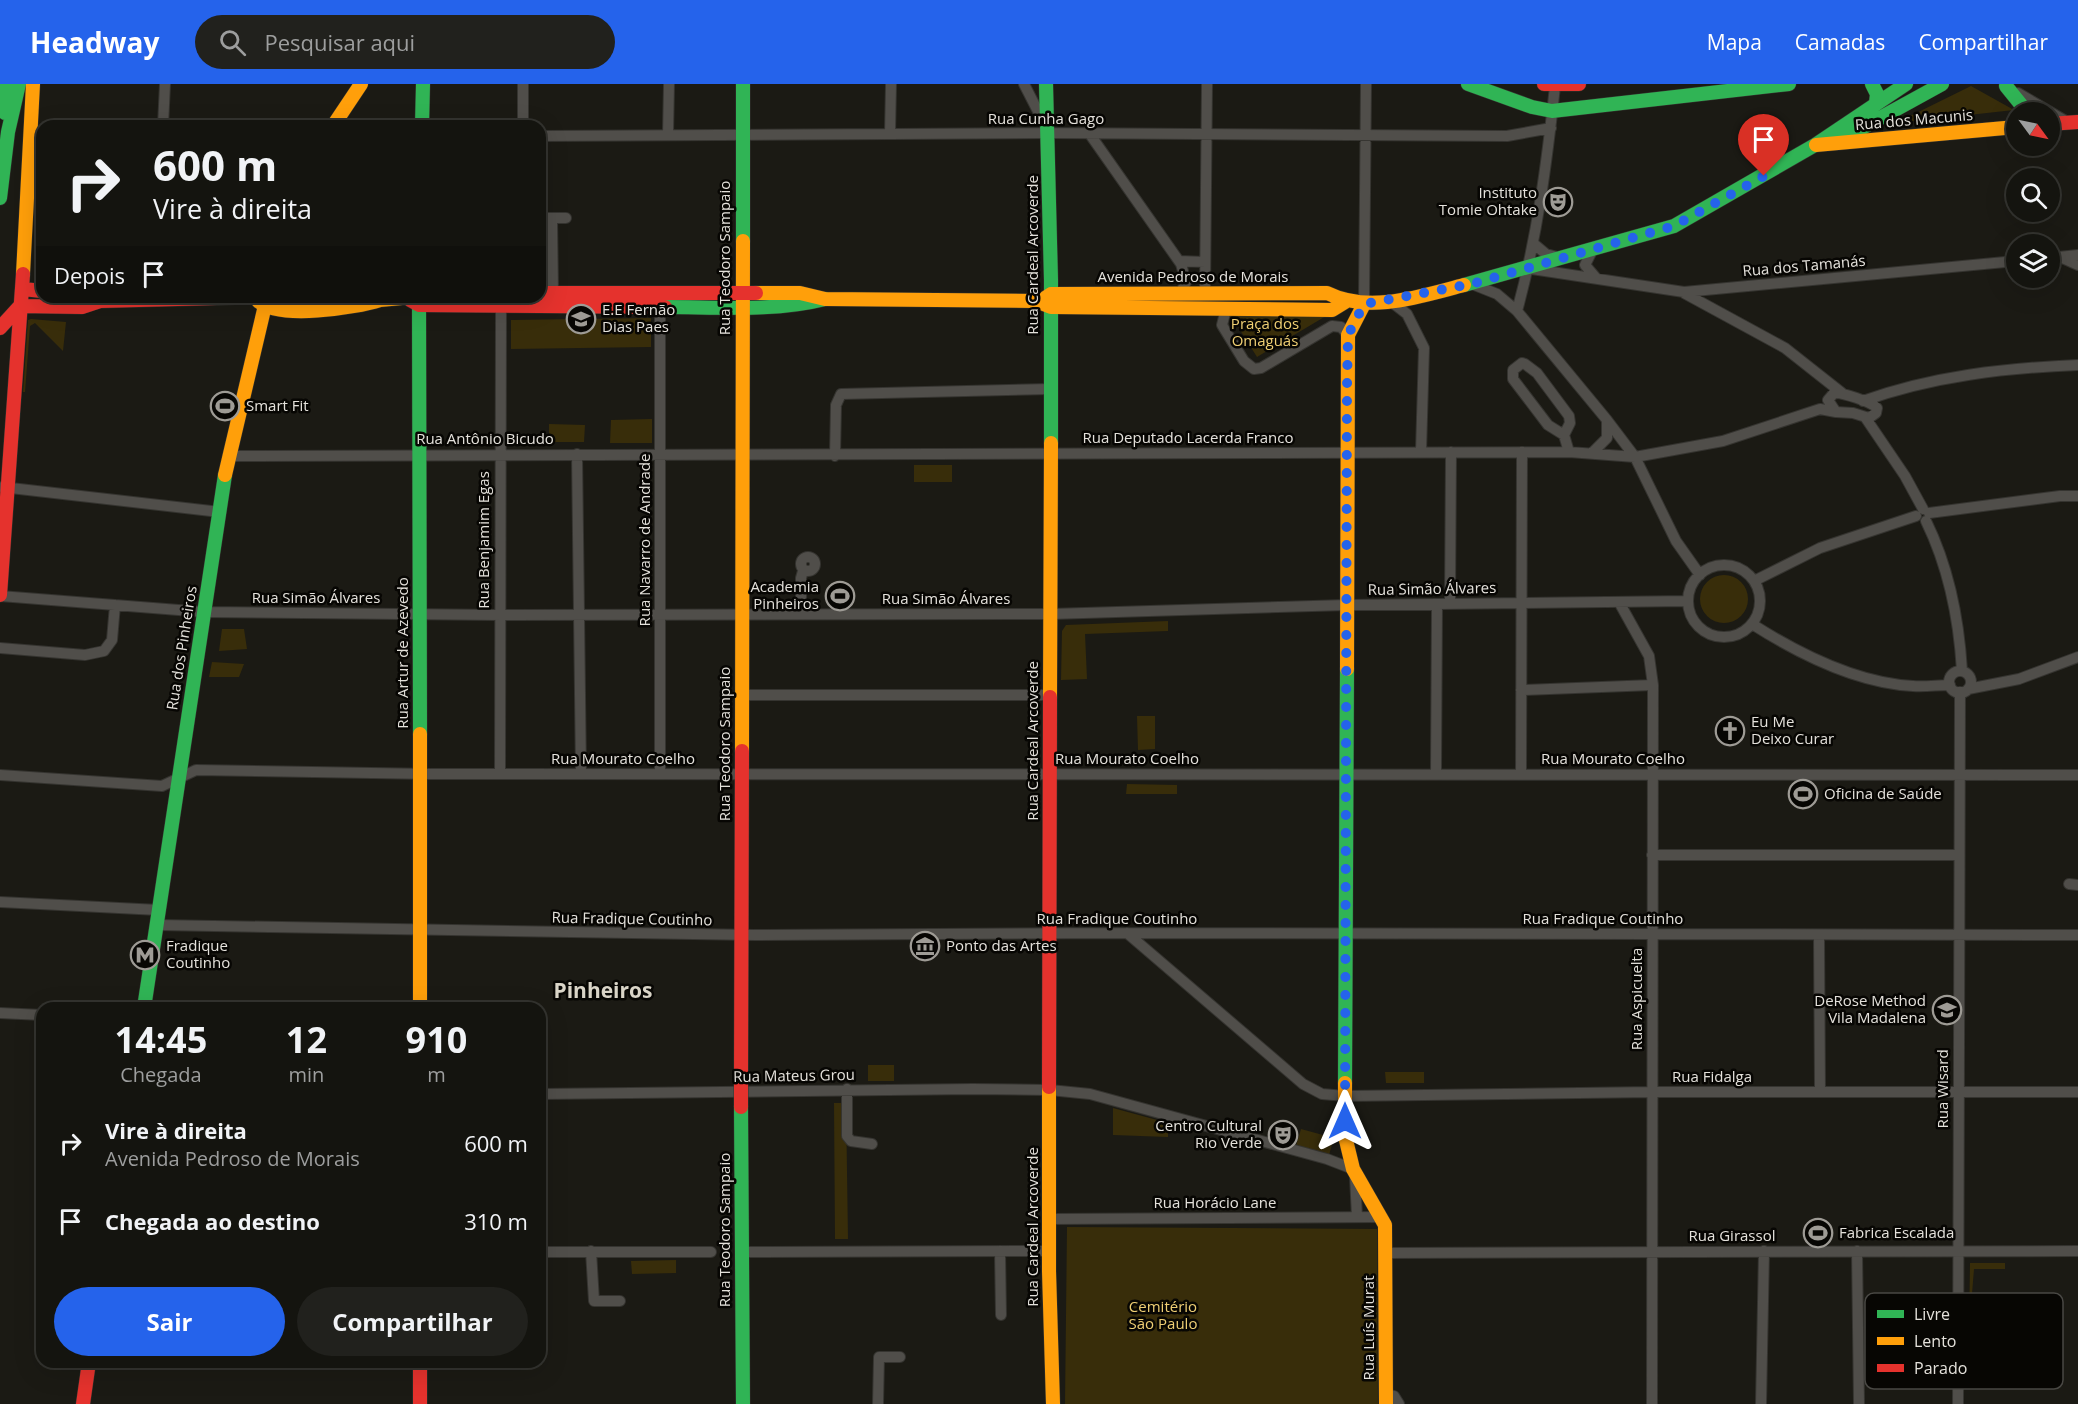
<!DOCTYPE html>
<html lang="pt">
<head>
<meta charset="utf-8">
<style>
	:root { --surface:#14140f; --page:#21211d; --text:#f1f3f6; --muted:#9d9e9e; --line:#33332f; --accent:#2563eb }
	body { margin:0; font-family:"Open Sans",sans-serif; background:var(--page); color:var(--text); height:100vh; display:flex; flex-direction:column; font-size:22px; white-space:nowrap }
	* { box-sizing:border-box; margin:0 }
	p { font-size:20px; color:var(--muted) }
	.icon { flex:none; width:33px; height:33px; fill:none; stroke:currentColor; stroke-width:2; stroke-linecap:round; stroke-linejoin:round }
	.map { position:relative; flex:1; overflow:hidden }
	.sheet { position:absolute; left:36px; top:918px; width:510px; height:366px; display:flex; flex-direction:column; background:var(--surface); border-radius:18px; box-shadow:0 6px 24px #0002,0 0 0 2px var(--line) }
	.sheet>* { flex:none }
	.guide { position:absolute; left:36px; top:36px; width:510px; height:183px; border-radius:18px; box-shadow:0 6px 24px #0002,0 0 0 2px var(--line); background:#14140f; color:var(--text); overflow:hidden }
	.needle { width:39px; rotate:123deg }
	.buttons { position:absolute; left:2006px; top:18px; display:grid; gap:12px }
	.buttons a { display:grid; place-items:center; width:54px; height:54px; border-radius:50%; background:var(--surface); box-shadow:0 6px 24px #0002,0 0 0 2px var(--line); font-size:30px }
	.pin { position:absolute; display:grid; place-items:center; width:51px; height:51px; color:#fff; margin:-62px -26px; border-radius:50% 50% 50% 0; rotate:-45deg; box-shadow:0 0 6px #0007 }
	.pin .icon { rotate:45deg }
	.me { position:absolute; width:66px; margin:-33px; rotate:0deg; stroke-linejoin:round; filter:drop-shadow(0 0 4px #0008) }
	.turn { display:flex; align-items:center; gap:21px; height:126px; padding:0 18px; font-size:27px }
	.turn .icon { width:78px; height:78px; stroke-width:2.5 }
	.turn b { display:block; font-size:42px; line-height:51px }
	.then { display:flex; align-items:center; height:57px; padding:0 18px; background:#0003; gap:12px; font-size:22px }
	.eta { display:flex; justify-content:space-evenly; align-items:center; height:102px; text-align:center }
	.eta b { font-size:36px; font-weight:700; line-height:42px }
	.primary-button { display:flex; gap:12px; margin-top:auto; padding:12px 18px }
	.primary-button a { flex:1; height:69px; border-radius:36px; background:var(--accent); color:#fff; font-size:24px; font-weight:700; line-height:69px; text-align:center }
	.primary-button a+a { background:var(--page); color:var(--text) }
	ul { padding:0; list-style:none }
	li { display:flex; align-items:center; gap:18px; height:78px; padding:0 18px }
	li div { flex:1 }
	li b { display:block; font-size:22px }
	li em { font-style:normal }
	header { display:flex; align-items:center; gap:36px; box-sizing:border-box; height:84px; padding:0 30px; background:var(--accent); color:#fff }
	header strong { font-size:28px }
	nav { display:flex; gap:33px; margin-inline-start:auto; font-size:21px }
	.search { width:420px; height:54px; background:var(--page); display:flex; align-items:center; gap:15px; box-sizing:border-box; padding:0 21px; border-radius:33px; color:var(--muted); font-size:22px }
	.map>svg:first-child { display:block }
	.green { fill:#382d0a }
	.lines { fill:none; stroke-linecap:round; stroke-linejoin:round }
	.street-casing { stroke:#353430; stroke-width:12 }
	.fast-casing { stroke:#353430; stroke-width:15 }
	.slow-casing { stroke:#353430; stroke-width:15 }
	.jam-casing { stroke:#353430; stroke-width:15 }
	.street { stroke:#504e4a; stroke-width:10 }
	.fast { stroke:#30b455; stroke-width:14 }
	.slow { stroke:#ff9f0a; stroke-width:14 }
	.jam { stroke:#e5322d; stroke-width:14 }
	.jam-bridge-casing { stroke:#353430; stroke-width:15; stroke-linecap:butt }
	.jam-bridge { stroke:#e5322d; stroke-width:14 }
	.route { stroke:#2563eb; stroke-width:10; stroke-dasharray:0 18 }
	.labels { text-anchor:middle; stroke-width:5; stroke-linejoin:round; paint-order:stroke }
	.street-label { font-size:15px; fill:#e4e1db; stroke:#070603 }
	.poi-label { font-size:15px; fill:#e4e1db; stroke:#070603; text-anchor:start }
	.park-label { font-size:15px; fill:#efcf74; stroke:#070603 }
	.district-label { font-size:21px; font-weight:bold; fill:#d9d4c7; stroke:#070603 }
	.key { fill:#070603; stroke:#494844; stroke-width:1.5 }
	.key-label { font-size:16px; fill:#e4e1db }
</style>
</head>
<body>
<header>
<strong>Headway</strong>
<div class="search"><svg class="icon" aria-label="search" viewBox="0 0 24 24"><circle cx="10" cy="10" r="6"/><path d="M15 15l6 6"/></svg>Pesquisar aqui</div>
<nav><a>Mapa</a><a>Camadas</a><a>Compartilhar</a></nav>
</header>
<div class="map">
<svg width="2078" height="1320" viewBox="0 0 2078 1320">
	<rect width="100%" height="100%" fill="#1b1a14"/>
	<!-- green -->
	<path class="green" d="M1971 2 2014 26 1896 39Z
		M1227 232H1326L1257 273 1235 238Z
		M651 234V263L511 265V236Z
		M31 235 66 238 63 267 35 239 30 242 25 308H23L28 236Z
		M652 335V359H610L611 336Z
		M549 340 585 341 584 358H549Z
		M914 381H952V398H914Z
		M1700 515a24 24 0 1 1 48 0a24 24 0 1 1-48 0Z
		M1168 537V547L1085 550 1087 595 1061 596 1062 547 1066 541Z
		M222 545H244L247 565 219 567Z
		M212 578 244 580 239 593H209Z
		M1137 632H1155V665L1138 666Z
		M1127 700 1177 701V710H1126Z
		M868 981H894V997H868Z
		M1385 988H1424V999H1386Z
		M834 1019H846L848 1155H835Z
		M1113 1024 1168 1039V1053L1113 1051Z
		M1301 1045 1334 1054 1329 1071 1296 1062Z
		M1067 1143 1377 1145 1378 1320H1065Z
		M676 1176V1189L632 1190 631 1177Z
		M1970 1179H2005V1185H1974L1972 1210 1974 1247H1969Z"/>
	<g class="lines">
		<!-- street casing -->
		<g class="street-casing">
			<path id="street" d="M523 0V42
				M1024 0 1046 43
				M2018 9 2069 39
				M163 42 165 0
				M1089 49 1181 180 1186 198 1180 210
				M890 50 891 0
				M668 51 669 0
				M540 52 1049 49 1507 52 1551 44
				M540 134H566
				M552 134 553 209
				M1533 159 1546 170 1561 174
				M1592 167 1585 181 1596 194
				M2060 173 2078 181
				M2049 174 2078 171
				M1179 177 1205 178
				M1532 185 1684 208 2016 177
				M1472 200 1497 210 1517 227 1607 336 1635 373 1676 457 1700 491
				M1205 209 1207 0
				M1684 209 1785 264 1842 309
				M1389 216 1407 230 1424 264 1421 368
				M1364 220 1366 0
				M1226 225 1222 241 1244 277 1254 285 1261 284 1332 242 1341 243 1348 251
				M1517 227C1537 154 1547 78 1555 2
				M1834 309C1842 308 1871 318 1877 324L1876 329 1869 334 1853 329 1836 328 1828 316Z
				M1863 317C1933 292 2005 284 2078 281
				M1865 333 1905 392 1923 425
				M1564 351 1548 341 1513 295V286L1522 279 1525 280 1537 289 1569 332 1570 339 1564 351 1569 368
				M1592 369 1607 354V337
				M577 370 581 690
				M228 372 1569 368 1635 373 1723 357 1820 325 1836 328
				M835 372 836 321 841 310 1050 305
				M2 403 220 428
				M1929 429 2060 412H2078
				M1926 437C1949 484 1959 535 1962 587
				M801 480a7 7 0 1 1 14 0a7 7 0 1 1-14 0Z
				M1688 517a36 36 0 1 1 72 0a36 36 0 1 1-72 0Z
				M1754 497 1820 464 1916 432
				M0 512 204 528 499 531 1051 530 1347 521 1688 517
				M1619 518 1649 572 1653 601 1652 1320
				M1450 520 1451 368
				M801 530V494L803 487
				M1752 540C1799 570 1856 599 1913 602 1925 603 1938 601 1950 601
				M0 564 85 571 104 567 112 556 115 521
				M1949 598a11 11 0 1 1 22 0a11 11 0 1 1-22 0Z
				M1968 605 2019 595 2078 573
				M1521 606 1653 601
				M742 611H1050
				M500 690 501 222
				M660 690V223
				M1436 690 1437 520
				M1521 690 1522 368
				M0 691 162 702 196 686 431 690 2078 691
				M1652 771H1958
				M2069 800 2078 801
				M0 818 159 826
				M157 841 754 851 1127 849 2078 851
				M1127 849 1303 1000 1322 1010 1345 1012 1652 1008H2078
				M1819 851 1820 1008
				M0 929 42 931
				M847 1005V1052L851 1057 872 1060
				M540 1010 973 1005 1050 1006 1090 1010 1327 1075 1353 1085
				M1355 1092 1357 1133
				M1049 1135 1382 1133
				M591 1167 594 1217H620
				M1000 1167 1001 1231
				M1857 1167 1859 1320
				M540 1168H711
				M742 1168 1049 1167
				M1386 1169 2078 1167
				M1385 1310 1394 1312 1399 1320
				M878 1320 879 1273H900
				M1761 1320 1764 1167
				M1958 1320 1960 608"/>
		</g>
		<!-- fast casing -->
		<g class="fast-casing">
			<path id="fast" d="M1046 0 1051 196V359
				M1468 0 1532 23 1552 27 1789 0
				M1872 0 1877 10 1876 19
				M2006 2 2027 28
				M5 29 6 0
				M422 42 423 0
				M1834 54 1862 44 1942 0
				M0 114 8 48 19 0
				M743 157V0
				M1464 201 1674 142 1815 61 1906 0
				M419 213 420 650
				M665 223C717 223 774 228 825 215
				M144 924 225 391
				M1345 999 1347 585
				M741 1023 743 1320"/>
		</g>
		<!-- slow casing -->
		<g class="slow-casing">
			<path id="slow" d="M333 42 361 0
				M1816 61 2016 43
				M23 190 33 0
				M756 209H800L825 215 1036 217 1051 223 1332 226 1345 218
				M374 213 380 216 413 213
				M1045 214 1051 210 1327 209C1369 230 1421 212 1464 201
				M258 217C278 236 355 224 380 216
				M225 391 267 213
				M1347 585 1348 251 1364 220
				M1050 613 1051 359
				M420 650V924
				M742 667 743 157
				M1345 999V1052L1353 1085 1385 1141 1386 1320
				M1049 1003V1187L1053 1320"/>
		</g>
		<!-- jam casing -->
		<g class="jam-casing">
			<path id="jam" d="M1544 0H1579
				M2049 40 2078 38
				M23 205 42 207
				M540 209H756
				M410 216 419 221 665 223
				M0 244 20 222 82 223 100 217 259 213
				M0 511 23 190
				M741 997 742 667
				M1049 1003 1050 613
				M420 1278V1320
				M83 1320 89 1278"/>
		</g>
		<!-- street -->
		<use href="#street" class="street"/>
		<!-- fast -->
		<use href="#fast" class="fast"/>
		<!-- slow -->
		<use href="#slow" class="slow"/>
		<!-- jam -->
		<use href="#jam" class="jam"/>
		<!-- jam-bridge casing -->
		<g class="jam-bridge-casing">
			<path id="jam-bridge" d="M741 997V1023"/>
		</g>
		<!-- jam-bridge -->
		<use href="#jam-bridge" class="jam-bridge"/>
	</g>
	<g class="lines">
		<!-- route -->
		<path class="route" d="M1345 1037 1347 303 1348 251 1364 220 1472 200 1674 142 1764 92"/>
	</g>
	<!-- icons -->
	<defs>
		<g id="theatre-ring" transform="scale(1.5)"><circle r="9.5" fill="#070603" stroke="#9e9b95" stroke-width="1.5"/><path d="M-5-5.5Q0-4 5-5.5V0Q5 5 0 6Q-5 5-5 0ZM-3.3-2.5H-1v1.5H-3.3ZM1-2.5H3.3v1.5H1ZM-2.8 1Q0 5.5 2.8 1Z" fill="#9e9b95"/></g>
		<g id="school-ring" transform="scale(1.5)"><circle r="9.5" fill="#070603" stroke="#9e9b95" stroke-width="1.5"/><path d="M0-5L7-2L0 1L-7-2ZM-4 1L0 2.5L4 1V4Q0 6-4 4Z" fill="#9e9b95"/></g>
		<g id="stadium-ring" transform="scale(1.5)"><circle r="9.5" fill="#070603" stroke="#9e9b95" stroke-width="1.5"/><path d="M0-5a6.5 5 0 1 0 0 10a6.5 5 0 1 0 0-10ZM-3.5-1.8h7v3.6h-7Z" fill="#9e9b95"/></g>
		<g id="church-ring" transform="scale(1.5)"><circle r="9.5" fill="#070603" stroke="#9e9b95" stroke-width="1.5"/><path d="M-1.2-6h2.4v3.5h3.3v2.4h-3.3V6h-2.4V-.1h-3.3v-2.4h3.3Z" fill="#9e9b95"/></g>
		<g id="museum-ring" transform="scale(1.5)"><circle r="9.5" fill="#070603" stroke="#9e9b95" stroke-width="1.5"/><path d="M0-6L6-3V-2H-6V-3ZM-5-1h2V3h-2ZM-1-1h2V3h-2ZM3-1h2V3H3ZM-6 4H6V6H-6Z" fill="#9e9b95"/></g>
		<g id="metro-ring" transform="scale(1.5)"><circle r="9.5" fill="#070603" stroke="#9e9b95" stroke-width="1.5"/><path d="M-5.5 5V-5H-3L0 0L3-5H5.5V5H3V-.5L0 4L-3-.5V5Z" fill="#9e9b95"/></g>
		<g id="university-ring" transform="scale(1.5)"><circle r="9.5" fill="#070603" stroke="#9e9b95" stroke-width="1.5"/><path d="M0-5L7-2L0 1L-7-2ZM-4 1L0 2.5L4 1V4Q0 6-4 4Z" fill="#9e9b95"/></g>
	</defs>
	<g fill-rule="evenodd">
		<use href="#theatre-ring" x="1558" y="118"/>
		<use href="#school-ring" x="581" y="235"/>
		<use href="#stadium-ring" x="225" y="322"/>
		<use href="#stadium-ring" x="840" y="512"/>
		<use href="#church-ring" x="1730" y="647"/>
		<use href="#stadium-ring" x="1803" y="710"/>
		<use href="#museum-ring" x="925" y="862"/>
		<use href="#metro-ring" x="145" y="871"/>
		<use href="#university-ring" x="1947" y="926"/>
		<use href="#theatre-ring" x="1283" y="1051"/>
		<use href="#stadium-ring" x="1818" y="1149"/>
	</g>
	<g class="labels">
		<!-- street labels -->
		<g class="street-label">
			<text x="1046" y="40">Rua Cunha Gago</text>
			<text transform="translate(1914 36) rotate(-5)" y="5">Rua dos Macunis</text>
			<text transform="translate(1033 171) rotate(-90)" y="5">Rua Cardeal Arcoverde</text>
			<text transform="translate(725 174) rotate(-90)" y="5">Rua Teodoro Sampaio</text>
			<text transform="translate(1804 182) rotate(-5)" y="5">Rua dos Tamanás</text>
			<text x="1193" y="198">Avenida Pedroso de Morais</text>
			<text x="1188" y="359">Rua Deputado Lacerda Franco</text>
			<text x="485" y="360">Rua Antônio Bicudo</text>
			<text transform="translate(484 456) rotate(-90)" y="5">Rua Benjamim Egas</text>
			<text transform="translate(645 456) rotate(-90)" y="5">Rua Navarro de Andrade</text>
			<text transform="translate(1432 505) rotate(-1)" y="5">Rua Simão Álvares</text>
			<text x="316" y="519">Rua Simão Álvares</text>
			<text x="946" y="520">Rua Simão Álvares</text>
			<text transform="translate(182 564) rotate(-81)" y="5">Rua dos Pinheiros</text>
			<text transform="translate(403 569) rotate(-90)" y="5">Rua Artur de Azevedo</text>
			<text transform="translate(1033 657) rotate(-90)" y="5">Rua Cardeal Arcoverde</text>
			<text transform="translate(725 660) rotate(-90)" y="5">Rua Teodoro Sampaio</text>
			<text x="623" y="680">Rua Mourato Coelho</text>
			<text x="1127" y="680">Rua Mourato Coelho</text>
			<text x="1613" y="680">Rua Mourato Coelho</text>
			<text transform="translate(632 835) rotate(1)" y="5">Rua Fradique Coutinho</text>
			<text x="1117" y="840">Rua Fradique Coutinho</text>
			<text x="1603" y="840">Rua Fradique Coutinho</text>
			<text transform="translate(1637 915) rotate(-90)" y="5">Rua Aspicuelta</text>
			<text transform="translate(794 992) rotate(-1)" y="5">Rua Mateus Grou</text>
			<text x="1712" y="998">Rua Fidalga</text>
			<text transform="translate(1943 1005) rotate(-90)" y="5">Rua Wisard</text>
			<text x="1215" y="1124">Rua Horácio Lane</text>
			<text transform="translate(1033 1143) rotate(-90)" y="5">Rua Cardeal Arcoverde</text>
			<text transform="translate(725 1146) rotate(-90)" y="5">Rua Teodoro Sampaio</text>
			<text x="1732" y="1157">Rua Girassol</text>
			<text transform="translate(1369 1244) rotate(-90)" y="5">Rua Luís Murat</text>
		</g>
		<!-- poi labels -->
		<g class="poi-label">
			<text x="1537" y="114" text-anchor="end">Instituto<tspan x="1537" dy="17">Tomie Ohtake</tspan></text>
			<text x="602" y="231">E.E Fernão<tspan x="602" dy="17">Dias Paes</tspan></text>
			<text x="246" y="327">Smart Fit</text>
			<text x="819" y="508" text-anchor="end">Academia<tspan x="819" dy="17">Pinheiros</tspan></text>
			<text x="1751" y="643">Eu Me<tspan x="1751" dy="17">Deixo Curar</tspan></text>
			<text x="1824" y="715">Oficina de Saúde</text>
			<text x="166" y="867">Fradique<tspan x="166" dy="17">Coutinho</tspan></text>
			<text x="946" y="867">Ponto das Artes</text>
			<text x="1926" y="922" text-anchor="end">DeRose Method<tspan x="1926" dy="17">Vila Madalena</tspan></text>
			<text x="1262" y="1047" text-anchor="end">Centro Cultural<tspan x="1262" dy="17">Rio Verde</tspan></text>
			<text x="1839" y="1154">Fabrica Escalada</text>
		</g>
		<!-- park labels -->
		<g class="park-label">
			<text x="1265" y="245">Praça dos<tspan x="1265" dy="17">Omaguás</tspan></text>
			<text x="1163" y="1228">Cemitério<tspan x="1163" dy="17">São Paulo</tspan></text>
		</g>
		<!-- district labels -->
		<g class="district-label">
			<text x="603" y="914">Pinheiros</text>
		</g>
	</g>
	<!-- legend -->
	<rect x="1865" y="1209" width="198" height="96" rx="9" class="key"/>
	<rect x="1877" y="1226" width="27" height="8" fill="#30b455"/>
	<rect x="1877" y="1253" width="27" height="8" fill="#ff9f0a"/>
	<rect x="1877" y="1280" width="27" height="8" fill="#e5322d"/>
	<g class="key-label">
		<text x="1914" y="1236">Livre</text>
		<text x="1914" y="1263">Lento</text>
		<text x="1914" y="1290">Parado</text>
	</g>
</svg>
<div class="buttons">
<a><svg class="needle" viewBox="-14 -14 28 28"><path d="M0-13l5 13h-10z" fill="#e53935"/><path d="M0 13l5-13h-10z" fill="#9d9e9e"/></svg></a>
<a><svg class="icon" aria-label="search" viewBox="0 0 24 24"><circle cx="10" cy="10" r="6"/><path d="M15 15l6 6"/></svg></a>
<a><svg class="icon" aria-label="layers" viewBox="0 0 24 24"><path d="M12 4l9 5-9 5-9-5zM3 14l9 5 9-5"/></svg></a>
</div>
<div class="pin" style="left:1764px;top:92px;background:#d93025"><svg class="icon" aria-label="arrive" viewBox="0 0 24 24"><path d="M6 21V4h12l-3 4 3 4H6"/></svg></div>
<svg class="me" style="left:1345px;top:1037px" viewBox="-20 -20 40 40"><path d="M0-17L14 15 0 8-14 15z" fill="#2563eb" stroke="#fff" stroke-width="4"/></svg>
<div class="guide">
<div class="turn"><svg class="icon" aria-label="right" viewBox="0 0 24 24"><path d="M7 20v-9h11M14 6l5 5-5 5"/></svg><div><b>600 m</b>Vire à direita</div></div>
<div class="then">Depois<svg class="icon" aria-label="arrive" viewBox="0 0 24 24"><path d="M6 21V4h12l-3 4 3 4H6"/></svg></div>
</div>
<section class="sheet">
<div class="eta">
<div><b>14:45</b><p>Chegada</p></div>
<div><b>12</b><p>min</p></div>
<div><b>910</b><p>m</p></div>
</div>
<ul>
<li><svg class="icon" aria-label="right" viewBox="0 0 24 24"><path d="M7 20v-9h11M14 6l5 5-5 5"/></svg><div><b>Vire à direita</b><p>Avenida Pedroso de Morais</p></div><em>600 m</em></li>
<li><svg class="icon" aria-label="arrive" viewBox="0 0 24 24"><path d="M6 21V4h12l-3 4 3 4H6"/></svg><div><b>Chegada ao destino</b></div><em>310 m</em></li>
</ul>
<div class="primary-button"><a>Sair</a><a>Compartilhar</a></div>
</section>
</div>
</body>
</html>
